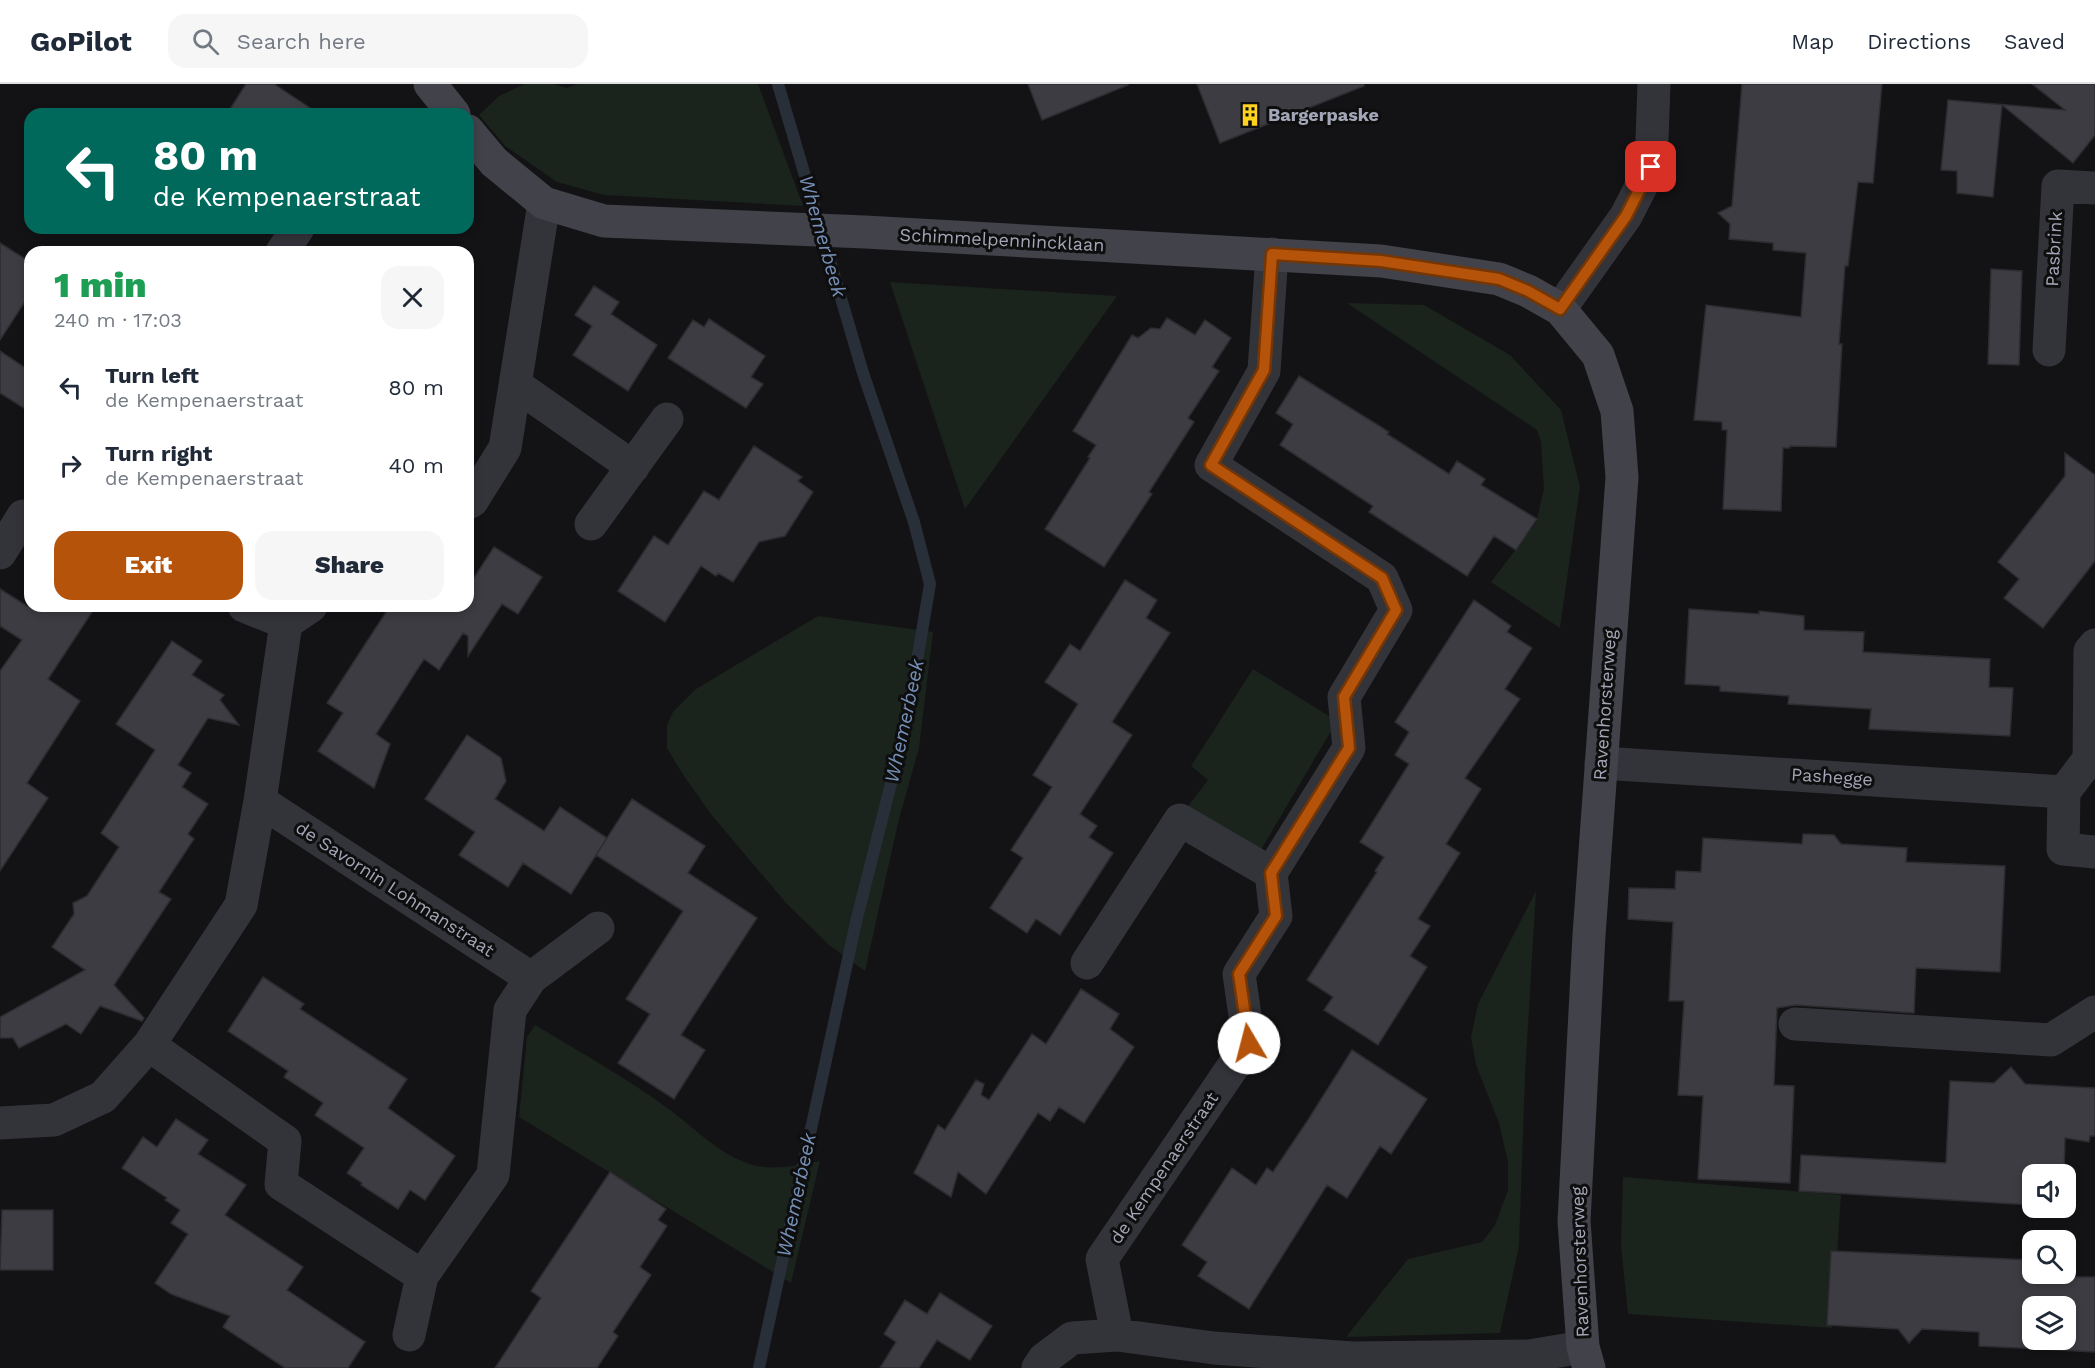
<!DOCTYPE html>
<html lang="en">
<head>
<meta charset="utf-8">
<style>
	:root { --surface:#fff; --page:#f6f6f7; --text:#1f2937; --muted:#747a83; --line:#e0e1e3; --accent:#b45309 }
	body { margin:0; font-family:"Work Sans",sans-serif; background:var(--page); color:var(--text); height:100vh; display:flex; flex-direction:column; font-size:22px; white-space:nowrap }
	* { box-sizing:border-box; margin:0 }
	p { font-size:20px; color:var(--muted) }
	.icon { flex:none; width:33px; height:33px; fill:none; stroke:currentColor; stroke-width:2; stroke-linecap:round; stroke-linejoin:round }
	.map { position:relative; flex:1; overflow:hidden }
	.sheet { position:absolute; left:24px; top:162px; width:450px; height:366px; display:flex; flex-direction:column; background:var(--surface); border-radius:18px; box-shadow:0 3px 9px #0003 }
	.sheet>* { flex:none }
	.banner { position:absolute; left:24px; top:24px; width:450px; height:126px; border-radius:18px; box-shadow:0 3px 9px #0003; background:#00695c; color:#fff; overflow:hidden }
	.fabs { position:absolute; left:2022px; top:1080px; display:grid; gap:12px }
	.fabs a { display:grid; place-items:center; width:54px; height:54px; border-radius:12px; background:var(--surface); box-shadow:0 3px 9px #0003; font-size:30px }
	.pin { position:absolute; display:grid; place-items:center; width:51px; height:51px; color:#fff; margin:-26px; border-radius:12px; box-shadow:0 3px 9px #0006 }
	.me { position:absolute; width:66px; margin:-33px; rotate:352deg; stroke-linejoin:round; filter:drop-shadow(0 0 4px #0008) }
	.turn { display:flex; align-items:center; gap:21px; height:126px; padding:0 30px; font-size:27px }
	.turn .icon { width:78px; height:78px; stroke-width:2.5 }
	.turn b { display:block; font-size:42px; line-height:51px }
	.round { display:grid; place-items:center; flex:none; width:63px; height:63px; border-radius:18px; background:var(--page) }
	.headline { display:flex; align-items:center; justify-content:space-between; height:102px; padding:0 30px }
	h1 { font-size:36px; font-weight:800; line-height:45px; color:#1e9e55 }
	.action { display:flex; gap:12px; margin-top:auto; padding:12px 30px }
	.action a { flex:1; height:69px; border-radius:18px; background:var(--accent); color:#fff; font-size:24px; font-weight:800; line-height:69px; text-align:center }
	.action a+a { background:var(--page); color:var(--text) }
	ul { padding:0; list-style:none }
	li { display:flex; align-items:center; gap:18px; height:78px; padding:0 30px }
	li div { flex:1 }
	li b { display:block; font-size:22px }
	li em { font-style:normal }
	header { display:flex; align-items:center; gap:36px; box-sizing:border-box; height:84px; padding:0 30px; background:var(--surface); border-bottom:2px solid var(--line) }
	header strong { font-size:28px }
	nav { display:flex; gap:33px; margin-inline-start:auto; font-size:21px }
	.search { width:420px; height:54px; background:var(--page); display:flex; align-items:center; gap:15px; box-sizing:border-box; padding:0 21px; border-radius:18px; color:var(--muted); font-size:22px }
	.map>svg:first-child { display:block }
	.green { fill:#1a231c }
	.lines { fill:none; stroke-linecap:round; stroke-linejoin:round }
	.stream { stroke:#282f39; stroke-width:12 }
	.building { fill:#3c3c42; stroke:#2d2c31; stroke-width:1.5; fill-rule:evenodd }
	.street { stroke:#33333a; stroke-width:33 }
	.secondary { stroke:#41424a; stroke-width:33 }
	.route-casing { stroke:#753606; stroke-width:15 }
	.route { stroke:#b45309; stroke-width:10 }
	.labels { text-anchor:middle; stroke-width:6; stroke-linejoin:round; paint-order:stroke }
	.poi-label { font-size:18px; font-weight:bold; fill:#a3a6b6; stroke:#0e0e0f; text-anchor:start }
	.street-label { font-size:18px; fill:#a3a6b6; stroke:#0e0e0f }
	.water-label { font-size:20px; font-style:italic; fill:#758fb6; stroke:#0e0e0f }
</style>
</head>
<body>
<header>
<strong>GoPilot</strong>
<div class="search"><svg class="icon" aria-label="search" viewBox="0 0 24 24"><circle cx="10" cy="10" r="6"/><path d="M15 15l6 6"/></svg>Search here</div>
<nav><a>Map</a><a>Directions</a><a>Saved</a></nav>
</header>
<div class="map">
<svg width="2095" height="1284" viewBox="0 0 2095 1284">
	<rect width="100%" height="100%" fill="#131315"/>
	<!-- green -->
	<path class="green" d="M524 0H554L567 4 578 0H758L803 122 604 111 557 98 505 62 479 31 499 12Z
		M890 198 1117 212 965 425Z
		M1347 219 1424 221 1510 271 1561 326 1580 403 1560 544 1491 498 1536 439 1544 405 1541 358 1537 346Z
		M818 532 933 548 919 664 899 735 865 887 829 861 786 819 710 729 682 689 667 664V641L673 628 696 605Z
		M1253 585 1337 637 1259 769 1186 725 1208 696 1191 682Z
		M1536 807 1525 992 1519 1162 1500 1249 1346 1253 1408 1175 1482 1158 1495 1141 1508 1106V1078L1499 1039 1476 981 1471 953 1478 920Z
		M535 941C580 968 627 994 670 1026 699 1047 717 1070 753 1081 775 1087 798 1081 820 1077L791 1199 519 1033 527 953Z
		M1623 1093 1841 1111 1832 1244 1628 1230 1621 1162Z"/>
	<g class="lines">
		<!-- stream -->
		<path class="stream" d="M759 1284 856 838 907 636 930 500 914 438 863 289 778 0"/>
	</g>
	<!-- building -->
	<path class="building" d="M246 0H274L319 30H227Z
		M1028 0H1128V1L1042 36Z
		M1197 0H1364V2L1220 59Z
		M1742 0H1882L1873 99 1858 98 1848 182H1845L1839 260H1842L1836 363 1790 362V364H1783L1781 427 1723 425 1727 346H1722V338L1694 336 1706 221 1801 233 1806 169 1773 166V159L1729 155 1730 140 1718 129 1732 122Z
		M2032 0H2095V51L2073 79 2002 21 1993 113 1957 109V87L1941 86 1948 16 2065 26Z
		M0 159 30 178V210L0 256Z
		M1991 185 2022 187 2019 281 1988 280Z
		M594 202 619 218 611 230 657 261 628 307 573 271 592 242 575 231Z
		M1167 234 1195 251 1205 236 1231 254 1212 283 1219 287 1188 334 1194 338 1149 408 1152 410 1104 483 1045 445 1090 374 1088 373 1096 361 1073 347 1132 251 1138 254 1151 244 1160 245Z
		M709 235 765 272 751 293 763 300 746 324 668 274 693 236 704 243Z
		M0 267 30 287V328L0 309Z
		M1299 292 1389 348 1387 350 1449 390 1457 377 1485 395 1481 401 1537 435 1516 466 1494 452 1467 492 1369 428 1373 422 1280 361 1293 340 1276 329Z
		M754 362 802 393 798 397 813 408 785 452 759 458 733 498 718 489 716 492 701 482 665 538 618 507 654 452 668 461 704 407 719 416Z
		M2065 369 2095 391V477L2043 544 2004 514 2019 495 1998 478 2065 392Z
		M494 463 542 493 518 530 502 520 468 572V552L463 549 439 586 424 575 376 650 390 660 374 704 318 667 343 629 327 619 390 522H468V503Z
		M1125 496 1157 516 1146 534 1170 549 1112 638 1132 651 1080 730 1097 742 1089 753 1113 769 1060 851 1036 835 1027 849 990 824 1023 774 1011 766 1052 703 1033 691 1078 620 1045 598 1070 560 1080 567Z
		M0 505 27 522H96L48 595 80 617 27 699 48 714 0 787V587L22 556 0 542Z
		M1474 516 1511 542 1507 548 1532 564 1505 605 1520 615 1465 694 1481 705 1446 760 1460 769 1418 835 1430 842 1410 872 1427 883 1378 961 1324 926 1333 913 1307 896 1377 788 1375 787 1384 773 1360 758 1409 680 1395 671 1409 648 1395 638Z
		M1689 525 1759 530V527L1804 532V546L1864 548 1863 568 1990 575 1989 603 2013 604 2010 652 1869 645 1871 625 1788 620 1789 612 1720 607V602L1685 600Z
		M172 557 202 577 192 591 224 611 220 616 239 641 208 634 178 681 191 689 182 703 208 720 188 750 194 755 159 808 171 815 114 901 144 934 142 937 100 922 81 950 66 940 19 964 13 954H0V933L85 886 52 863 74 830 73 819 87 812 119 763 101 749 155 666 116 640Z
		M467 651 501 674 506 697 495 715 544 747 560 723 607 754 571 810 523 779 508 803 459 771 475 748 425 715Z
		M632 715 705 762 688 789 757 834 681 951 705 966 674 1015 618 979 650 930 626 915 683 827 596 771Z
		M1803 750 1834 751 1841 760 1907 764 1906 778 2005 782 2000 888 1916 884 1914 929 1796 921 1777 924 1774 1001 1794 1002 1790 1099 1698 1095 1703 1012 1678 1011 1684 917H1669L1673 838 1628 835 1629 804 1675 805 1676 787 1701 788 1703 754 1802 760Z
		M263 893 304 920 300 925 407 995 388 1024 455 1072 425 1116 410 1106 398 1125 361 1101 362 1099 347 1089 364 1064 315 1031 323 1019 284 993 288 987 228 947Z
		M1081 905 1119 930 1110 945 1134 963 1084 1039 1059 1023 1050 1037 1038 1029 986 1110 958 1088 951 1113 914 1089 938 1041 945 1046 976 996 984 1000 981 1011 989 1016 1032 950 1046 960Z
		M1352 966 1427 1015 1391 1070 1380 1062 1347 1114 1327 1101 1249 1225 1198 1192 1207 1178 1182 1161 1232 1084 1256 1101 1267 1084 1273 1088 1308 1036Z
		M2011 983 2025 1000 2095 1004V1052H2090L2089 1058 2065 1054 2064 1090H2032V1121L1799 1107 1801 1071 1946 1079 1950 997 1994 999Z
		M176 1035 208 1056 198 1070 246 1101 225 1131 303 1183 287 1206 365 1258 348 1284H285L223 1243 230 1232 171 1210 155 1199 188 1150 171 1139 180 1126 165 1116 167 1114 122 1084 143 1053 157 1063Z
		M610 1088 666 1125 658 1136 667 1142 640 1183 651 1191 613 1248 618 1252 597 1284H495L541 1214 531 1207Z
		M2 1126H53V1186H0Z
		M1831 1167 2032 1176V1190H2066V1177L2075 1178 2074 1193H2095V1268L1979 1262V1248L1922 1245 1909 1259 1898 1245 1827 1241ZM2032 1222H2066V1256H2032Z
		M940 1209 992 1242 970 1276 937 1256 919 1284H880L896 1258 884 1250 905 1216 927 1230Z"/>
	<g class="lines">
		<!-- street -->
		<path class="street" d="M282 168 298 144
			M1560 225 1626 132 1651 83 1654 0
			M2049 266 2058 102 2095 104
			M516 301 633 383
			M468 419 472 417 505 364 544 119
			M591 440 667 335
			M0 469 23 432
			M244 522 286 539
			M1601 679 2064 708 2063 765 2095 768
			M2064 708 2089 675 2090 567 2095 561
			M260 717 531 894
			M1087 879 1180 736 1271 789
			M1795 940 2051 956 2095 928
			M149 961 285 1057 281 1100 422 1192
			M0 1039 54 1036 103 1013 149 961 241 821 260 717 286 539 311 522
			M409 1251 422 1192 493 1091 510 926 531 894 598 844
			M1117 1251 1102 1175 1249 959 1239 890 1276 832 1271 789 1349 664 1344 613 1396 526 1382 494 1211 381 1264 287 1272 170
			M1038 1284 1044 1275 1072 1254 1117 1251 1214 1264 1353 1274 1529 1272 1583 1263"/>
		<!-- secondary -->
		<path class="secondary" d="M430 0 454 30
			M468 47 494 78 544 119 604 137 865 148 1381 177 1499 195 1528 207 1560 225 1598 271 1617 327 1622 393 1589 851 1574 1137 1583 1263 1589 1284"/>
	</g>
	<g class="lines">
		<!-- route casing -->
		<g class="route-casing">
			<path id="route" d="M1249 959 1239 890 1276 832 1271 789 1349 664 1344 613 1396 526 1382 494 1211 381 1264 286 1272 170 1381 177 1499 195 1528 207 1560 225 1626 132 1651 83"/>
		</g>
		<!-- route -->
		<use href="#route" class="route"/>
	</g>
	<!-- icons -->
	<defs>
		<g id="building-bare" transform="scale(1.8)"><path d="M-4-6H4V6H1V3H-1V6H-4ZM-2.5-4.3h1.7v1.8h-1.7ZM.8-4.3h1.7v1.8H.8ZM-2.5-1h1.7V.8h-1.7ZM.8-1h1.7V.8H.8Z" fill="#ffd220" stroke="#0e0e0f" stroke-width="2.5" paint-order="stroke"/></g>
	</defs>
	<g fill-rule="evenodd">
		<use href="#building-bare" x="1250" y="31"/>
	</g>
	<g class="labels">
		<!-- poi labels -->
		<g class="poi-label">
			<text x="1268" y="37">Bargerpaske</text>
		</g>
		<!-- street labels -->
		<g class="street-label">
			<text transform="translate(1002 156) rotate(3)" y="6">Schimmelpennincklaan</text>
			<text transform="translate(2054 165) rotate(-87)" y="6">Pasbrink</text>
			<text transform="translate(1605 621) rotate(-86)" y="6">Ravenhorsterweg</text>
			<text transform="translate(1832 693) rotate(4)" y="6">Pashegge</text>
			<text transform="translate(395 805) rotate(33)" y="6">de Savornin Lohmanstraat</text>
			<text transform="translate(1164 1084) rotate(-56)" y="6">de Kempenaerstraat</text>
			<text transform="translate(1580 1178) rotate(-92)" y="6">Ravenhorsterweg</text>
		</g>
		<!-- water labels -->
		<g class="water-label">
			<text transform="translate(823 152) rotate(74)" y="7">Whemerbeek</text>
			<text transform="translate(904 637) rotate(-78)" y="7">Whemerbeek</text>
			<text transform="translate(796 1111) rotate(-78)" y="7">Whemerbeek</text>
		</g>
	</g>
</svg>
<div class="fabs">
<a><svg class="icon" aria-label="sound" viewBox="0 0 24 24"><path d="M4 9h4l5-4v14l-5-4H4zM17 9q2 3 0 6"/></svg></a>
<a><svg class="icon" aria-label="search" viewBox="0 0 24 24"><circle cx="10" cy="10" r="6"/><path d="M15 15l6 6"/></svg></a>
<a><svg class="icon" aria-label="layers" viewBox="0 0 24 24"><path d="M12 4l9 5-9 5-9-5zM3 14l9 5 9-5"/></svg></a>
</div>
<div class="pin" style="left:1651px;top:83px;background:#d93025"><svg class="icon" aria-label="arrive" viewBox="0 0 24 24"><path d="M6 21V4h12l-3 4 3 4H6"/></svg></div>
<svg class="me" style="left:1249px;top:959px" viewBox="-20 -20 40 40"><circle r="19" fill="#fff"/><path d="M0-13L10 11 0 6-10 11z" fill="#b45309"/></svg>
<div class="banner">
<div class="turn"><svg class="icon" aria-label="left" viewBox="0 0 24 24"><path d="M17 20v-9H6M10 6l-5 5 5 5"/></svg><div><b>80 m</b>de Kempenaerstraat</div></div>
</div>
<section class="sheet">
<div class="headline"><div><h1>1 min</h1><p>240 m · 17:03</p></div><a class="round"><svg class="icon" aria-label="close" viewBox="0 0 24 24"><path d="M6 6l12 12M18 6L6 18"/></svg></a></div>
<ul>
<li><svg class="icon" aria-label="left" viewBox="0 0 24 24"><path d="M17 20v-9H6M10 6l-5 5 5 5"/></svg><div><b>Turn left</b><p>de Kempenaerstraat</p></div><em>80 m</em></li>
<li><svg class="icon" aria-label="right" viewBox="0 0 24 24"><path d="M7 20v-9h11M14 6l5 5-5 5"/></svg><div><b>Turn right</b><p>de Kempenaerstraat</p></div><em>40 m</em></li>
</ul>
<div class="action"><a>Exit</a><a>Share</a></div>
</section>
</div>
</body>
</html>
